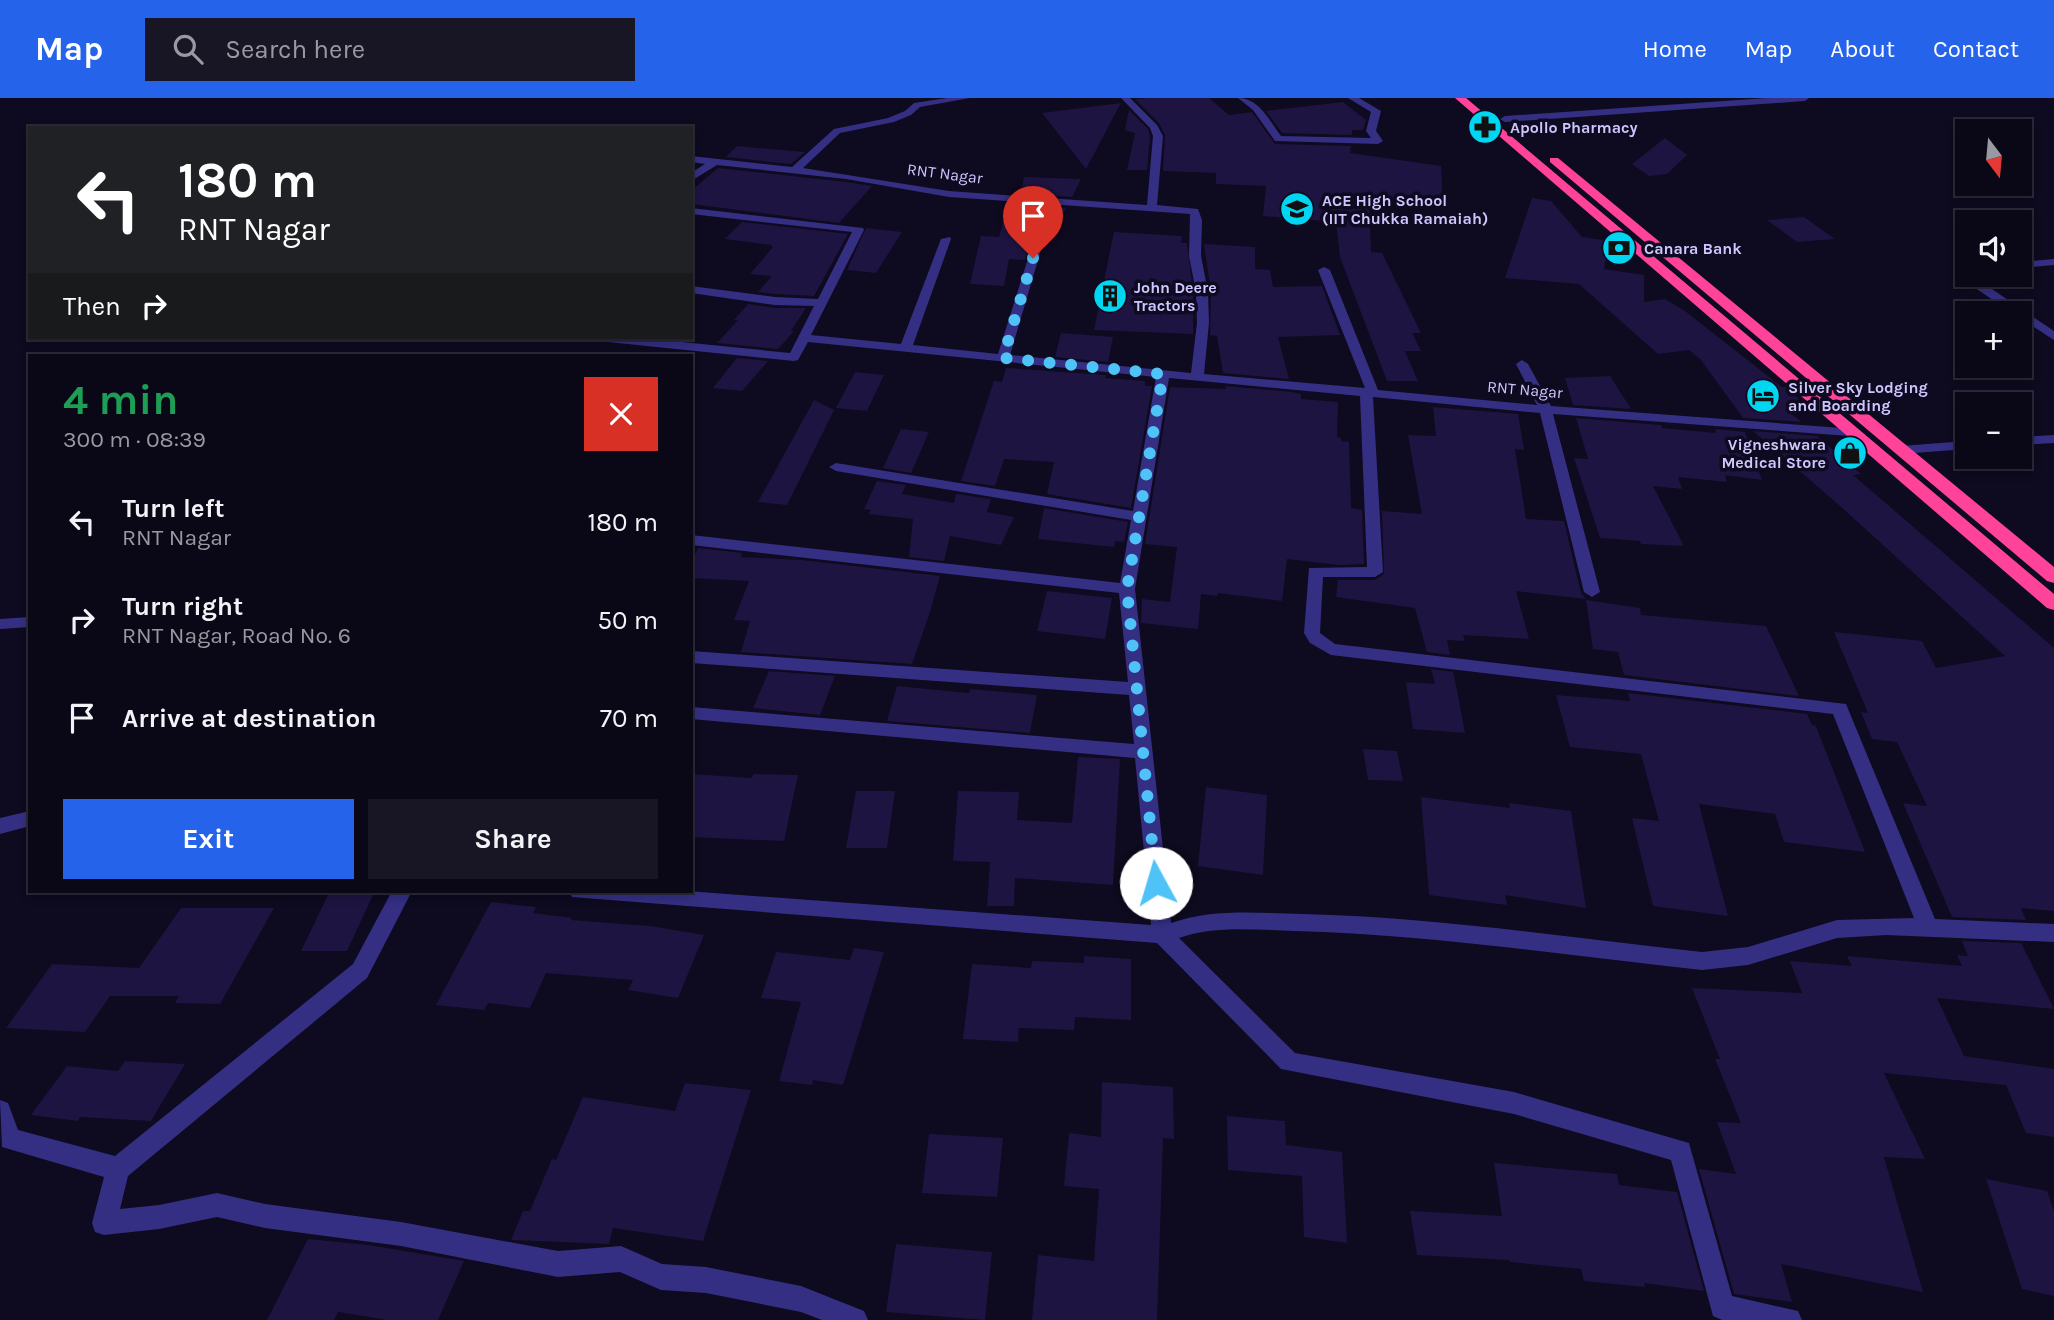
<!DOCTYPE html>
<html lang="en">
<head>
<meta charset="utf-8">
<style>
	:root { --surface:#0a0817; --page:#181624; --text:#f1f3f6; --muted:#999aa1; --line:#2a2936; --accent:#2563eb }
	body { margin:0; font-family:Karla,sans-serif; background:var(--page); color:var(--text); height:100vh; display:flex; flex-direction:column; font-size:26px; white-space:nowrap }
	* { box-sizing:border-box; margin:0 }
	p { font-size:23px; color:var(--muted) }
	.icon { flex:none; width:38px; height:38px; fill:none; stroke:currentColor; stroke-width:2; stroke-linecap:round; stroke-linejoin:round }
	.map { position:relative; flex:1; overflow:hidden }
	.side { position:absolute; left:28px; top:256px; width:665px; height:539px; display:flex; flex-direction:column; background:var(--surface); border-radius:0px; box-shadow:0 4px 10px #0003,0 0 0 2px var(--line) }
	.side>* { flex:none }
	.banner { position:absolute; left:28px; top:28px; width:665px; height:214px; border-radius:0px; box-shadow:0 4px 10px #0003,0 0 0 2px var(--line); background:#202124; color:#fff; overflow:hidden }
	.needle { width:46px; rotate:164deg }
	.controls { position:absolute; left:1955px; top:21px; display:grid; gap:14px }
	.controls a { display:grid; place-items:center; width:77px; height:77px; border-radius:0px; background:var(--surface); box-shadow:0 4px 10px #0003,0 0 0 2px var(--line); font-size:35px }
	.pin { position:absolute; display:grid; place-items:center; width:60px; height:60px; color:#fff; margin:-72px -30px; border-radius:50% 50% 50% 0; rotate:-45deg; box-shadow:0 0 7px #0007 }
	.pin .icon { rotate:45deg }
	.me { position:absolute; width:77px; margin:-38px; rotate:354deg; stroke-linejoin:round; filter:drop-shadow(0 0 5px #0008) }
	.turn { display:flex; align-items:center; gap:24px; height:147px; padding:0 35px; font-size:32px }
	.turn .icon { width:91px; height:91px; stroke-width:2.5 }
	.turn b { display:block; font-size:49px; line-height:60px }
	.then { display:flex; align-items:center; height:66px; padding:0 35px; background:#0003; gap:14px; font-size:26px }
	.round { display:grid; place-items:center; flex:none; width:74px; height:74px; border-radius:0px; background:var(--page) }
	.overview { display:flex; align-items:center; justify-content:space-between; height:119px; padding:0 35px }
	h1 { font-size:42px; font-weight:700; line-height:52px; color:#1e9e55 }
	.button { display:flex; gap:14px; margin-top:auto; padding:14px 35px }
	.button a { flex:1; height:80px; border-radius:0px; background:var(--accent); color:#fff; font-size:28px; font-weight:700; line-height:80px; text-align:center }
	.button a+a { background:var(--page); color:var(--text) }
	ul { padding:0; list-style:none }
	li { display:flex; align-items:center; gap:21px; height:98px; padding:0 35px }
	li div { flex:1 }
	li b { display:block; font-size:26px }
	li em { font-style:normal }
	header { display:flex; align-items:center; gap:42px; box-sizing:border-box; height:98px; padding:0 35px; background:var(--accent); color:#fff }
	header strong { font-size:33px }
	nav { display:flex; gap:38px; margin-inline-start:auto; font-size:24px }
	.search { width:490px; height:63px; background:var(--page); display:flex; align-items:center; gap:18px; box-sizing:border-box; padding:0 24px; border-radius:0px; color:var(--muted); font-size:26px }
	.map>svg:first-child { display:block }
	.building { fill:#1e1441 }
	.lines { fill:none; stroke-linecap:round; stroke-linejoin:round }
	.minor { fill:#342f83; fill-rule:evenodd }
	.highway { fill:#ff429a; fill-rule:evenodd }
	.route { stroke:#4fc3f7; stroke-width:12; stroke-dasharray:0 21.6 }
	.labels { text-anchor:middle; stroke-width:7; stroke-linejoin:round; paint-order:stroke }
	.far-poi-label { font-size:16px; font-weight:bold; fill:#cec7ff; stroke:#0e0a1f; text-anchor:start }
	.far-street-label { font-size:16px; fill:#cec7ff; stroke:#0e0a1f }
</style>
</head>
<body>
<header>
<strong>Map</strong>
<div class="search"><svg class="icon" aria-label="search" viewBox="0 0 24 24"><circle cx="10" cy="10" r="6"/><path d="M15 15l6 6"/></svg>Search here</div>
<nav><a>Home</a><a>Map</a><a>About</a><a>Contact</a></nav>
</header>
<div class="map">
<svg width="2054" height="1222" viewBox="0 0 2054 1222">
	<rect width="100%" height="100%" fill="#0e0a1f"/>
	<!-- building -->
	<path class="building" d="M1149 0H1209L1229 17 1252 14 1275 46 1351 48 1350 55 1441 68 1443 109 1369 99 1371 154 1382 155 1421 235H1412L1421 253H1405L1418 283H1387L1340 159 1336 124 1263 118 1266 88 1216 86V75L1163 73 1165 37 1159 25 1135 1Z
		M1343 4 1366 22 1363 32H1352V37L1282 35 1266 13Z
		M1121 5 1086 71 1042 15Z
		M1129 12 1148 31 1150 38 1147 72H1127L1135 35 1125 32Z
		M1665 40 1687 57 1667 76 1649 78 1632 66Z
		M737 48 805 54 791 66 726 59Z
		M718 70 846 84 872 88 839 125 691 106V93Z
		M1024 79 1081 81 1072 99 1021 95Z
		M1532 100 1551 103 1582 139 1609 143 1604 171 1644 177V204L1665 201 1685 213 1782 289H1787L1812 314 1790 315 1802 324 1743 320 1701 262 1689 252 1658 256 1579 186 1505 180Z
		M1019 107 1066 110 1044 153 1049 136 1044 130 1033 134 1025 162 1009 161 1004 188 970 186 981 138 999 139 1004 121 1015 122Z
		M1804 119 1835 141 1797 144 1767 122Z
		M742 124 848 136 814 198 775 196 758 194 772 178 750 176 773 149 771 147 725 141Z
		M866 130 902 134 876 175 847 172Z
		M1114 134 1182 138 1181 145H1187L1193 194V236L1094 232Z
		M1204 146 1255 149V171L1270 172 1273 189 1322 188 1340 237 1278 239 1289 281 1223 275 1217 238 1210 237 1211 194Z
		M748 206 775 210H806L791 233H794L778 251 717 245 738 222H734Z
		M1061 235 1113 239 1108 264 1055 259Z
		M737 260 768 263 742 293 713 290Z
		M1006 270 1106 277 1105 280 1145 283V288H1152L1131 410 1047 396 1054 364 1004 361 995 388 961 383 994 283 1002 284Z
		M855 274 884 277 867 313 836 310Z
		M1610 278 1631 311 1573 307 1565 280Z
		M1226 288 1292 294 1301 296V301L1338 304 1337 339 1341 340V343L1349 344 1351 410 1362 412 1364 466 1339 467 1287 461 1282 503 1218 495 1217 498 1201 496 1198 531 1141 525 1142 501 1170 504 1177 449 1145 446 1170 289 1226 291Z
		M814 302 834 312 787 407 758 404Z
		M1433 309 1518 316 1524 352 1515 351 1526 421 1564 423 1581 495 1586 501 1516 493 1529 541 1463 537 1465 543 1447 542 1450 557 1427 554 1415 510 1336 499 1338 482H1375L1384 476 1382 413 1422 416 1408 337 1436 338Z
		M1576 320 1661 327 1662 330 1716 335 1715 331 1745 334 1762 382 1725 377 1727 384 1678 379 1682 391 1653 388 1684 448 1641 446 1640 443 1600 440 1574 360 1588 361Z
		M901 331 929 334 911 375 883 370Z
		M1753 333 1817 338 1861 376 1853 377 2054 550V813L2021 810 2026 822 1952 819 1903 705 1927 708 1897 644 1872 641 1861 614 1868 615 1834 534 1922 543 1936 570 2005 558 1839 407Z
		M877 383 906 387 902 396 954 405 956 396 991 401 987 414 1014 419 1001 447 950 438 944 463 909 459 913 421 868 416 871 412 864 411Z
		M1044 410 1128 424 1124 444 1115 443 1114 449 1038 441Z
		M698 450 742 455 741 459 802 462 940 478 930 514 912 566 741 554 750 523 734 522 749 483 691 480V465Z
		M1047 493 1112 500 1105 541 1037 533Z
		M1586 502 1640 510 1641 517 1766 528 1799 598 1624 577 1618 554 1593 551Z
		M1431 571 1453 574 1456 586 1453 587H1456L1465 635 1413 631 1406 584 1435 586Z
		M769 573 835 578 820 617 753 610Z
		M897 588 969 595 970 591 1037 597 1030 635 887 623Z
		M1628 595 1807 616 1812 627 1816 628 1865 754 1784 744 1775 716 1699 706 1728 818 1653 808 1632 720 1659 723 1641 656 1570 649 1556 597 1630 603Z
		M1363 651 1397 653 1403 683 1368 682Z
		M1078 659 1120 661 1113 787 1015 780 1014 808H987L990 764 953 763 958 693 1019 694 1017 722 1072 725Z
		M691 676 752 680 753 676 798 677 784 743 691 739Z
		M1206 689 1267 697 1263 777 1198 768Z
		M856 693H895L887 750H846Z
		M1421 699 1510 710 1509 705 1571 713 1586 810 1505 797 1507 807 1429 797Z
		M328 797H373L347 853H301Z
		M491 804 536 809 533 815 572 820 571 822 650 828 704 837 678 900 628 892 633 882 546 875 530 910 488 905 484 912 436 907Z
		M181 810H274L220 906 175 905 179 898H110L85 934 6 930 52 866 139 870Z
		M1962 843 2021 845 2054 911 1937 900 1964 958 2054 971V1039L2026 1035 2006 987 1884 975 1925 1061 1884 1059 1923 1194 1781 1166 1792 1204 1734 1196 1699 1071 1736 1076 1717 1024 1741 1025 1715 961H1720L1692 890 1802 895 1790 863 1852 868 1847 858 1962 868 1957 857 1968 858Z
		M854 850 884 854 843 987 813 982 812 987 779 983 801 904 761 900 776 854 850 862Z
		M1084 858 1131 861V922L1075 919 1074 932 1019 930 1018 944 963 941 972 866 1031 870 1032 863 1084 865Z
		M125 963 185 966 151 1023 80 1019 78 1023 31 1017 67 968 118 973Z
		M1102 984 1173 989 1174 1041 1163 1040 1157 1222H1032L1038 1157 1094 1163 1099 1091 1064 1088 1069 1035 1101 1039Z
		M685 985 751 992 703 1143 613 1130 609 1146 511 1142 523 1113H530L552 1061 556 1062 583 999 675 1013Z
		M1227 1018 1285 1023 1286 1047 1342 1054 1347 1145 1304 1139 1302 1078 1228 1072Z
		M929 1036 1003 1040 997 1099 922 1095Z
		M1494 1065 1617 1076 1619 1087 1677 1094 1704 1193 1644 1185 1645 1189 1584 1183 1581 1171 1510 1164 1509 1162 1417 1157 1410 1113 1502 1118Z
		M1986 1081 2047 1093 2054 1113V1198L2022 1191Z
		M308 1141 369 1147 464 1163 438 1222H387L338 1214 334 1222H267Z
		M896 1146 992 1154 985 1222 886 1214Z"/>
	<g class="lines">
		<!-- minor -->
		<path class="minor" d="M947 0H970L920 9 911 17 894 24 840 35 803 70 949 93 1147 107 1153 38 1150 30 1121 0H1130L1157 27 1163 38 1157 107 1198 111 1202 122 1201 158 1208 194 1209 225 1204 276 1365 290 1318 172 1324 169 1330 172 1378 292 1537 307 1516 266 1522 262 1528 266 1551 308 1855 331 1857 334 1850 338 1553 316 1600 494 1592 499 1584 494 1540 315 1373 299 1383 474 1375 479H1323L1320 535 1335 546 1846 606 1935 821 2054 826V844L1886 837 1837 840 1748 867 1702 872C1567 857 1431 837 1295 833 1257 832 1214 827 1179 840L1295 955 1514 994 1689 1045 1732 1198 1798 1213 1802 1222H1722L1713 1218 1671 1062 1514 1016 1281 971 1157 845 572 799 569 793H687L1151 827 1135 660 691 621V609L1134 646 1129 597 691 565V553L1128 584 1119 495 691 447V437L1120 485 1131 422 836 373 829 369 836 365 1133 413 1156 279 808 244 798 262 794 263 608 244 602 240H642L790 255 814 208 775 207 691 195V188L775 199 818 201 852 134 691 116V110L863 130 864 132 811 237 901 246 941 141 950 139 951 141 913 247 998 256 1036 135 1045 133 1046 135 1010 257 1191 275 1197 225 1196 194 1189 158 1190 116 949 99 846 81 717 67 691 83V75L705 66 691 64V58L792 69 834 31 888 20 905 13 914 5ZM1169 280 1360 298 1367 469 1309 470 1304 535 1310 545 1331 557 1833 616 1914 820 1837 822 1748 849 1702 854C1570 840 1436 819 1303 816 1259 815 1213 810 1171 825L1135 491Z
			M1238 0C1259 0 1269 22 1281 38L1371 40 1366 33 1371 14 1348 0H1359L1381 13 1376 33 1383 43 1378 46 1275 43 1253 12Z
			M1767 0H1809L1805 3 1505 24 1500 21 1505 18Z
			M2054 161V167L2020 170V164Z
			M1975 177H1989L1980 183 2054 233V242L2020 220V215H2012L1968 185V181Z
			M2054 337V345L2020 347V339Z
			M1967 343V351L1901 356 1894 352 1901 348Z
			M30 519V529L0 531V521Z
			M30 713V728L0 736V720Z
			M392 793H412L367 880 128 1078 120 1111 159 1107 217 1095 265 1106 401 1124 558 1153 621 1148 662 1166 706 1169 801 1188 864 1213 868 1222H822L801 1214 706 1195 661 1192 620 1174 558 1179 401 1148 265 1130 217 1119 159 1131 104 1137 95 1134 92 1125 104 1079 2 1049 0 1002 8 1005 18 1032 115 1058 353 866Z"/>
		<!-- highway -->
		<path class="highway" d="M1455 0H1466L2054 496V512L2047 510Z
			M1550 60H1558L2054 469V485L2047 483 1550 64Z"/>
	</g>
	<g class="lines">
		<!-- route -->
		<path class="route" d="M1033 160 1003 260 1163 276 1127 491 1156 785"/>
	</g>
	<!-- icons -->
	<defs>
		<g id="pharmacy-disc" transform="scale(1.75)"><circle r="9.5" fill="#00d6f2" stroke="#0e0a1f"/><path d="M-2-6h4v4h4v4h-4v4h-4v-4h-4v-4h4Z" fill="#111"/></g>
		<g id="school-disc" transform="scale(1.75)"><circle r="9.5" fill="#00d6f2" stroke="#0e0a1f"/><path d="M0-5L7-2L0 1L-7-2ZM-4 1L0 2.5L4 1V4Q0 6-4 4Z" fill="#111"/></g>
		<g id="bank-disc" transform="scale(1.75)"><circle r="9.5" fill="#00d6f2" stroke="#0e0a1f"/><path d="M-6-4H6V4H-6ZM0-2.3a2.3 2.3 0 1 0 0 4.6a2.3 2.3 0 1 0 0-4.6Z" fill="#111"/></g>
		<g id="building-disc" transform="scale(1.75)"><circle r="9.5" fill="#00d6f2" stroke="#0e0a1f"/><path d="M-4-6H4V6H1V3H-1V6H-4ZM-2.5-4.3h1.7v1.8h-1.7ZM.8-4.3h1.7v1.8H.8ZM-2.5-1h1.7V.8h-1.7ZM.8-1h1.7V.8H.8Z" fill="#111"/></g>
		<g id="hotel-disc" transform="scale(1.75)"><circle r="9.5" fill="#00d6f2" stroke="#0e0a1f"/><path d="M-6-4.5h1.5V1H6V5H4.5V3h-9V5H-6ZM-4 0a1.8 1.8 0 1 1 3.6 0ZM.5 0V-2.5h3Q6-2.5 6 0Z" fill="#111"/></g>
		<g id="shop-disc" transform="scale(1.75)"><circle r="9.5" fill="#00d6f2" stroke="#0e0a1f"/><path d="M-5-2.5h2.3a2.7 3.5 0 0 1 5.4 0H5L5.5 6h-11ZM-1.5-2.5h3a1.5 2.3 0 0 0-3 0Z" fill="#111"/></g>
	</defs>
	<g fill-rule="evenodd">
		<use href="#pharmacy-disc" x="1485" y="29"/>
		<use href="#school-disc" x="1297" y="111"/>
		<use href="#bank-disc" x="1619" y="150"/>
		<use href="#building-disc" x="1110" y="198"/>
		<use href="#hotel-disc" x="1763" y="298"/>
		<use href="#shop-disc" x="1850" y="355"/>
	</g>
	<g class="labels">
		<!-- far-poi labels -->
		<g class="far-poi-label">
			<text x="1510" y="35">Apollo Pharmacy</text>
			<text x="1322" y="108">ACE High School<tspan x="1322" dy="18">(IIT Chukka Ramaiah)</tspan></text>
			<text x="1644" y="156">Canara Bank</text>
			<text x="1134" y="195">John Deere<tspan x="1134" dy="18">Tractors</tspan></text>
			<text x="1788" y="295">Silver Sky Lodging<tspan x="1788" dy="18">and Boarding</tspan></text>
			<text x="1826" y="352" text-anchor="end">Vigneshwara<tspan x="1826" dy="18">Medical Store</tspan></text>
		</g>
		<!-- far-street labels -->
		<g class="far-street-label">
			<text transform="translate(945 75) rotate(7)" y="6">RNT Nagar</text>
			<text transform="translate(1525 291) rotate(5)" y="6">RNT Nagar</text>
		</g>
	</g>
</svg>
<div class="controls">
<a><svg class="needle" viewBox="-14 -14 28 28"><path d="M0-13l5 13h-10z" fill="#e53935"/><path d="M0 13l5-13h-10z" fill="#999aa1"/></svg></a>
<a><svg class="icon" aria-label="sound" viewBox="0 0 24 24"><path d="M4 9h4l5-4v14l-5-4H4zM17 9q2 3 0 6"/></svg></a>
<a>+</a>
<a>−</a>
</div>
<div class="pin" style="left:1033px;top:160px;background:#d93025"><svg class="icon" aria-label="arrive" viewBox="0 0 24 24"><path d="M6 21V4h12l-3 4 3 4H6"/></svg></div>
<svg class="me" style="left:1156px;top:785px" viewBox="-20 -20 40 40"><circle r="19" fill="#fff"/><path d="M0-13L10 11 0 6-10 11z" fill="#4fc3f7"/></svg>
<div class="banner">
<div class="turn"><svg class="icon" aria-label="left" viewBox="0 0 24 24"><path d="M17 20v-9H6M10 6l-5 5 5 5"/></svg><div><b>180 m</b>RNT Nagar</div></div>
<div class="then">Then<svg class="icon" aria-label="right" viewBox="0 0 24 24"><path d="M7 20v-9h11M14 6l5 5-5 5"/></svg></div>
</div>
<section class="side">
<div class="overview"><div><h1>4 min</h1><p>300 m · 08:39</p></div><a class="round" style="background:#d93025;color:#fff"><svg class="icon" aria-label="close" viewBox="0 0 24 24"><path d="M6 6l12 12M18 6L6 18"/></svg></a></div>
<ul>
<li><svg class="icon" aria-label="left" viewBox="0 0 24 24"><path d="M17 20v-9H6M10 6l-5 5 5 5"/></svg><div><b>Turn left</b><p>RNT Nagar</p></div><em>180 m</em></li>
<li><svg class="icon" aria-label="right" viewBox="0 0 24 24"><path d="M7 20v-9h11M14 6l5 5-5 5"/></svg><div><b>Turn right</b><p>RNT Nagar, Road No. 6</p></div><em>50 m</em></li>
<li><svg class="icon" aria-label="arrive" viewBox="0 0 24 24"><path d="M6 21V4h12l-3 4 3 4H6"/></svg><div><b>Arrive at destination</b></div><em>70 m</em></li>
</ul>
<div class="button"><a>Exit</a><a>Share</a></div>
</section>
</div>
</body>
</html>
